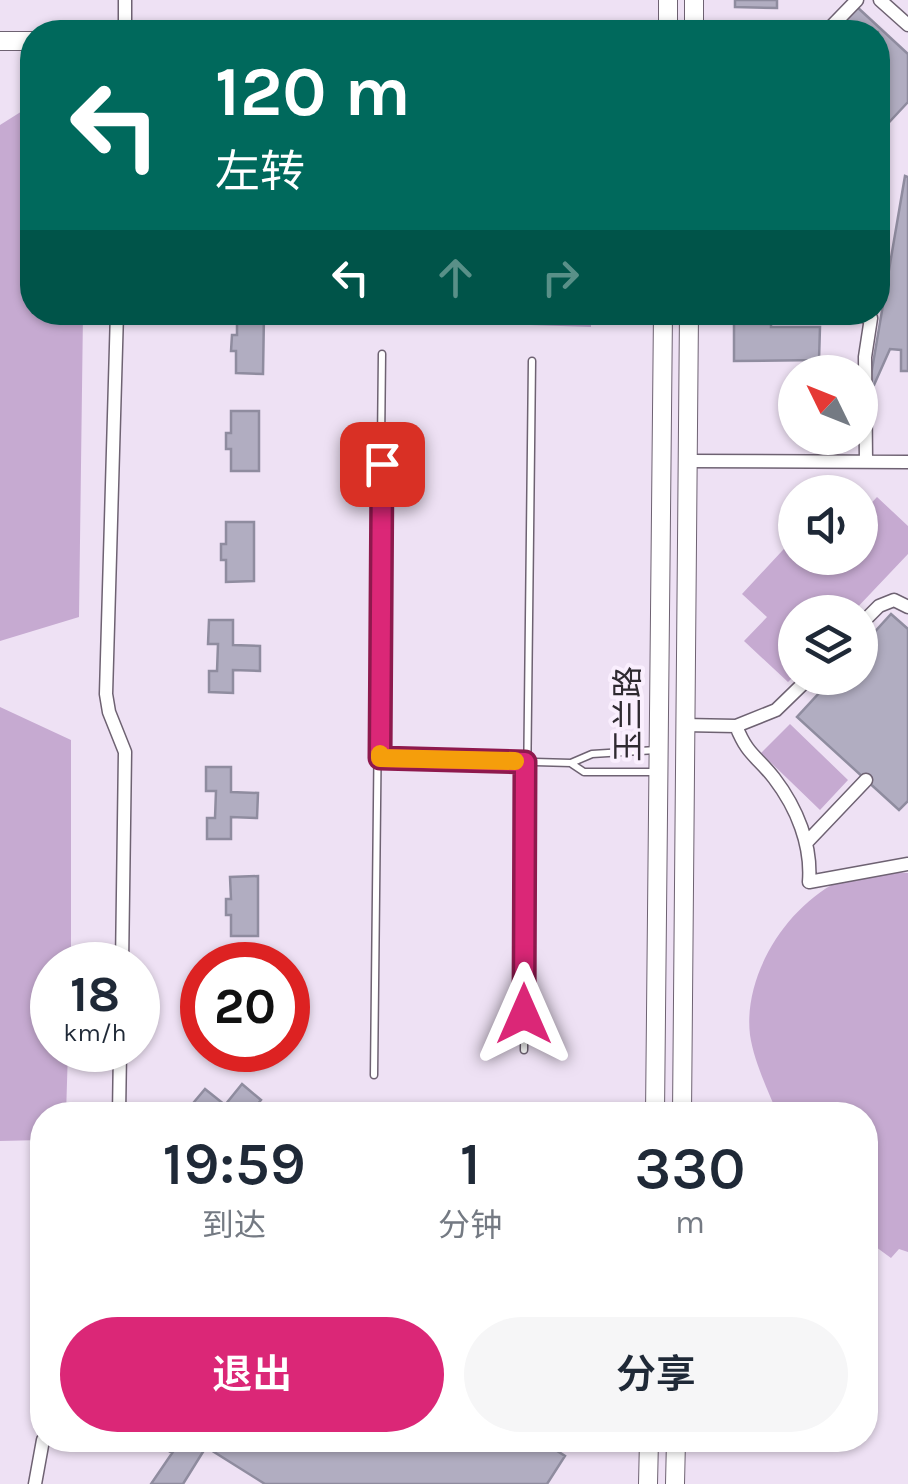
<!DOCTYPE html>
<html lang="zh">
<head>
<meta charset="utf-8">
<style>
	:root { --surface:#fff; --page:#f6f6f7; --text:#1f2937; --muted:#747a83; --accent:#db2777 }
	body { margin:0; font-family:Karla,"Noto Sans SC",sans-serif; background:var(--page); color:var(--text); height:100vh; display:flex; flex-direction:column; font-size:38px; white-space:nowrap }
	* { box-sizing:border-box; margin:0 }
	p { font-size:32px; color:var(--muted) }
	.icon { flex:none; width:55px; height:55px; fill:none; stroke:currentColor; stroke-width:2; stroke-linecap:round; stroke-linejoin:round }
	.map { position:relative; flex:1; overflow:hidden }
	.drawer { position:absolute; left:30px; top:1102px; width:848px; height:350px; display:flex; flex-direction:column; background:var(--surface); border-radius:40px; box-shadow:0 2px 8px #0004 }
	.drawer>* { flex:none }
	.banner { position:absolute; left:20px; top:20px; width:870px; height:305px; border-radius:40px; box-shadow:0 2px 8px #0004; background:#00695c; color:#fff; overflow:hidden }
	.needle { width:65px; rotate:313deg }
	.controls { position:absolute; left:778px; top:355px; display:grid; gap:20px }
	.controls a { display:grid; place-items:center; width:100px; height:100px; border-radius:50%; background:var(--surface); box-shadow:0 2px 8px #0004; font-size:50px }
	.speed { position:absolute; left:30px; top:942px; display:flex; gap:20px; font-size:50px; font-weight:700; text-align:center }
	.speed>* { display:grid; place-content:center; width:130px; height:130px; border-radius:50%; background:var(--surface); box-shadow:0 2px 8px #0004; line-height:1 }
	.speed small { font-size:25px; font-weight:400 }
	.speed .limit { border:15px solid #d22; background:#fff; color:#111 }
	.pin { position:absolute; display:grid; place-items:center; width:85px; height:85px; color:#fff; margin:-42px; border-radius:20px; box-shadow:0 5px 15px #0006 }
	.me { position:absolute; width:110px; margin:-55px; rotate:0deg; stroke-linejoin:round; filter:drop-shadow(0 0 8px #0008) }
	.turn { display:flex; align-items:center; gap:35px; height:210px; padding:0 30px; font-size:45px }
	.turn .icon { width:130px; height:130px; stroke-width:2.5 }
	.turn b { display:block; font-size:70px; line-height:85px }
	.lanes { display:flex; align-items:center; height:95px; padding:0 30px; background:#0003; justify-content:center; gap:50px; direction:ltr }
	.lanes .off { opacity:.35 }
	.eta { display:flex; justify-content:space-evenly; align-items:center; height:170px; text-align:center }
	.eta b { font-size:60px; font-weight:600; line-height:70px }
	.button { display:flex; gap:20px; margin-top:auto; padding:20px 30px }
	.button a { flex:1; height:115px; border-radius:60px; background:var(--accent); color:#fff; font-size:40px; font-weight:600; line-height:115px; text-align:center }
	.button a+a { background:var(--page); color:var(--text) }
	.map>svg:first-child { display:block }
	.green { fill:#c6aad1 }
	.building { fill:#b1adc1; stroke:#8f8c9f; stroke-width:2.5 }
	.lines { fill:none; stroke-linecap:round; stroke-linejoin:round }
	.lane-casing { stroke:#6e6272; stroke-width:9 }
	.street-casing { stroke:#6e6272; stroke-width:15 }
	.secondary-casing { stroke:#6e6272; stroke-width:20 }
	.lane { stroke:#fff; stroke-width:6 }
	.street { stroke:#fff; stroke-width:12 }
	.secondary { stroke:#fff; stroke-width:18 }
	.route-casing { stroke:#8e194d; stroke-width:25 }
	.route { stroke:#db2777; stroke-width:18 }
	.slow { stroke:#f59e0b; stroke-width:18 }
	.labels { text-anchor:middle; stroke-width:8; stroke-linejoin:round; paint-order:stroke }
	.street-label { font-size:32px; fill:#2f2a31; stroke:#faeffe }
</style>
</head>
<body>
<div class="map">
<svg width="908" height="1484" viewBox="0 0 908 1484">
	<rect width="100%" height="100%" fill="#eee1f4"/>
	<!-- green -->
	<path class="green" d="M27 108 32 113V312L83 313 79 617 0 641V125Z
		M437 313H591V327L437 322Z
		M877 497 908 526V554L853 612H795V675L788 682 744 641 767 617 742 594 795 537V558H860V515Z
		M0 707 71 740V965H52V1050H68L66 1115H42V1140L0 1141Z
		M790 724 848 780 820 810 761 753Z
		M874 871 908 873V1252L899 1249 891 1258 865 1239V1115H778C768 1090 754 1062 750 1035 743 976 785 909 837 882 848 877 862 875 874 871Z
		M42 1141V1233H32Z"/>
	<!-- building -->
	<path class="building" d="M735 0H777V8L735 7Z
		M856 6 908 54V102L880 132 878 80 882 75 878 70V32H837L834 29Z
		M905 176 908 177V371H901V350L890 349 874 385 869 387Z
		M734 312H771V327H820L819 360 734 361Z
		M237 313 264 314 263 374 236 373V351H231L232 335H237Z
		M231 411H259V471H231V449H226V433H231Z
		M226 522H254V581L226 582V560H221V544H226Z
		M891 614 908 629V801L899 810 797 717 833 678H860V648Z
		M209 620H233V645L260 646V671L233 670V693L209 692V671H217L218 644H208Z
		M206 767H231V792L258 793 257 818 231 817V839H207V818H215L216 791H206Z
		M258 876V936H231V915H226V899H231L230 877Z
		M242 1084 261 1100 249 1115H198L189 1108 205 1089 225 1105Z
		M152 1440H181L172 1453Z
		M181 1440H540L565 1456 547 1484H265L206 1447 183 1484H151Z"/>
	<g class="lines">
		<!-- lane casing -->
		<g class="lane-casing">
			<path id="lane" d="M380 758 571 763 592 754 656 750
				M572 764 584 772H657
				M524 1050 532 361
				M374 1075 382 354"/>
		</g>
		<!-- street casing -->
		<g class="street-casing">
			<path id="street" d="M125 0V32
				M880 0 908 25
				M826 32 857 0
				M117 312 106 694 109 712 125 752 122 965
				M845 312 871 318 865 357 866 462
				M687 461 908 462
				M860 625 879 606 894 600 908 607
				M684 725 736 726C748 756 756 755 774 778 797 808 812 845 809 882L908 864
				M736 726 776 710 809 678
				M807 842 866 780
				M119 1115 120 1050
				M35 1484 43 1440"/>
		</g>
		<!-- secondary casing -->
		<g class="secondary-casing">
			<path id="secondary" d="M668 32V0
				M694 32V0
				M0 41H32
				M655 1115 663 312
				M682 1115 689 312
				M648 1484 649 1440
				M675 1484 676 1440"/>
		</g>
		<!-- lane -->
		<use href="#lane" class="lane"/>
		<!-- street -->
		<use href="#street" class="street"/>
		<!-- secondary -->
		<use href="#secondary" class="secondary"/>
	</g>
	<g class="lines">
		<!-- route casing -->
		<g class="route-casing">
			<path id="route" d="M382 464 380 758 525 762 524 1014"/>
		</g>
		<!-- route -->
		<use href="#route" class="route"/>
		<!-- slow -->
		<path class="slow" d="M380 754V758L515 761"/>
	</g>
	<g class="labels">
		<!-- street labels -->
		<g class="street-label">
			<text transform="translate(628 714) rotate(-90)" y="11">玉兰路</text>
		</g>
	</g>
</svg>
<div class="controls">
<a><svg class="needle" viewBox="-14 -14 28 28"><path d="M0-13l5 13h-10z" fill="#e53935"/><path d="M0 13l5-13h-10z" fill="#747a83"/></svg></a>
<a><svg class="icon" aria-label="sound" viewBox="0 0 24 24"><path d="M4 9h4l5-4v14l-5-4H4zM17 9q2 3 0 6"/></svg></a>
<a><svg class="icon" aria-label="layers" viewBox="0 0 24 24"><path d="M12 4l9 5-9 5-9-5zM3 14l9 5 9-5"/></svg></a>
</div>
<div class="speed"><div>18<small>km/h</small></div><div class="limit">20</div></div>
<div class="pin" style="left:382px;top:464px;background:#d93025"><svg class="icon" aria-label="arrive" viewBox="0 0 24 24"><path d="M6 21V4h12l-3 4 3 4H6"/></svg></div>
<svg class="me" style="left:524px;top:1014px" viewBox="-20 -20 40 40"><path d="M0-17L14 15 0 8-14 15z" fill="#db2777" stroke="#fff" stroke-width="4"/></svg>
<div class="banner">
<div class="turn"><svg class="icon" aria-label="left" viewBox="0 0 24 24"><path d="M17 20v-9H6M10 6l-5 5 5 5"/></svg><div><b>120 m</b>左转</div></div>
<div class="lanes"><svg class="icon" aria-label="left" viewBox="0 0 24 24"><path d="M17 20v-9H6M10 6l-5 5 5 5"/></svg><svg class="icon off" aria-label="ahead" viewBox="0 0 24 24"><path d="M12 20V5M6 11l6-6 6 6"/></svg><svg class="icon off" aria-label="right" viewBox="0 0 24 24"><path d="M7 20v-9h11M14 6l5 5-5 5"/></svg></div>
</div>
<section class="drawer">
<div class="eta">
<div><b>19:59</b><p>到达</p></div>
<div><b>1</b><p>分钟</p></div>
<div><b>330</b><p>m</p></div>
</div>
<div class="button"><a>退出</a><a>分享</a></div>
</section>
</div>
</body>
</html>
